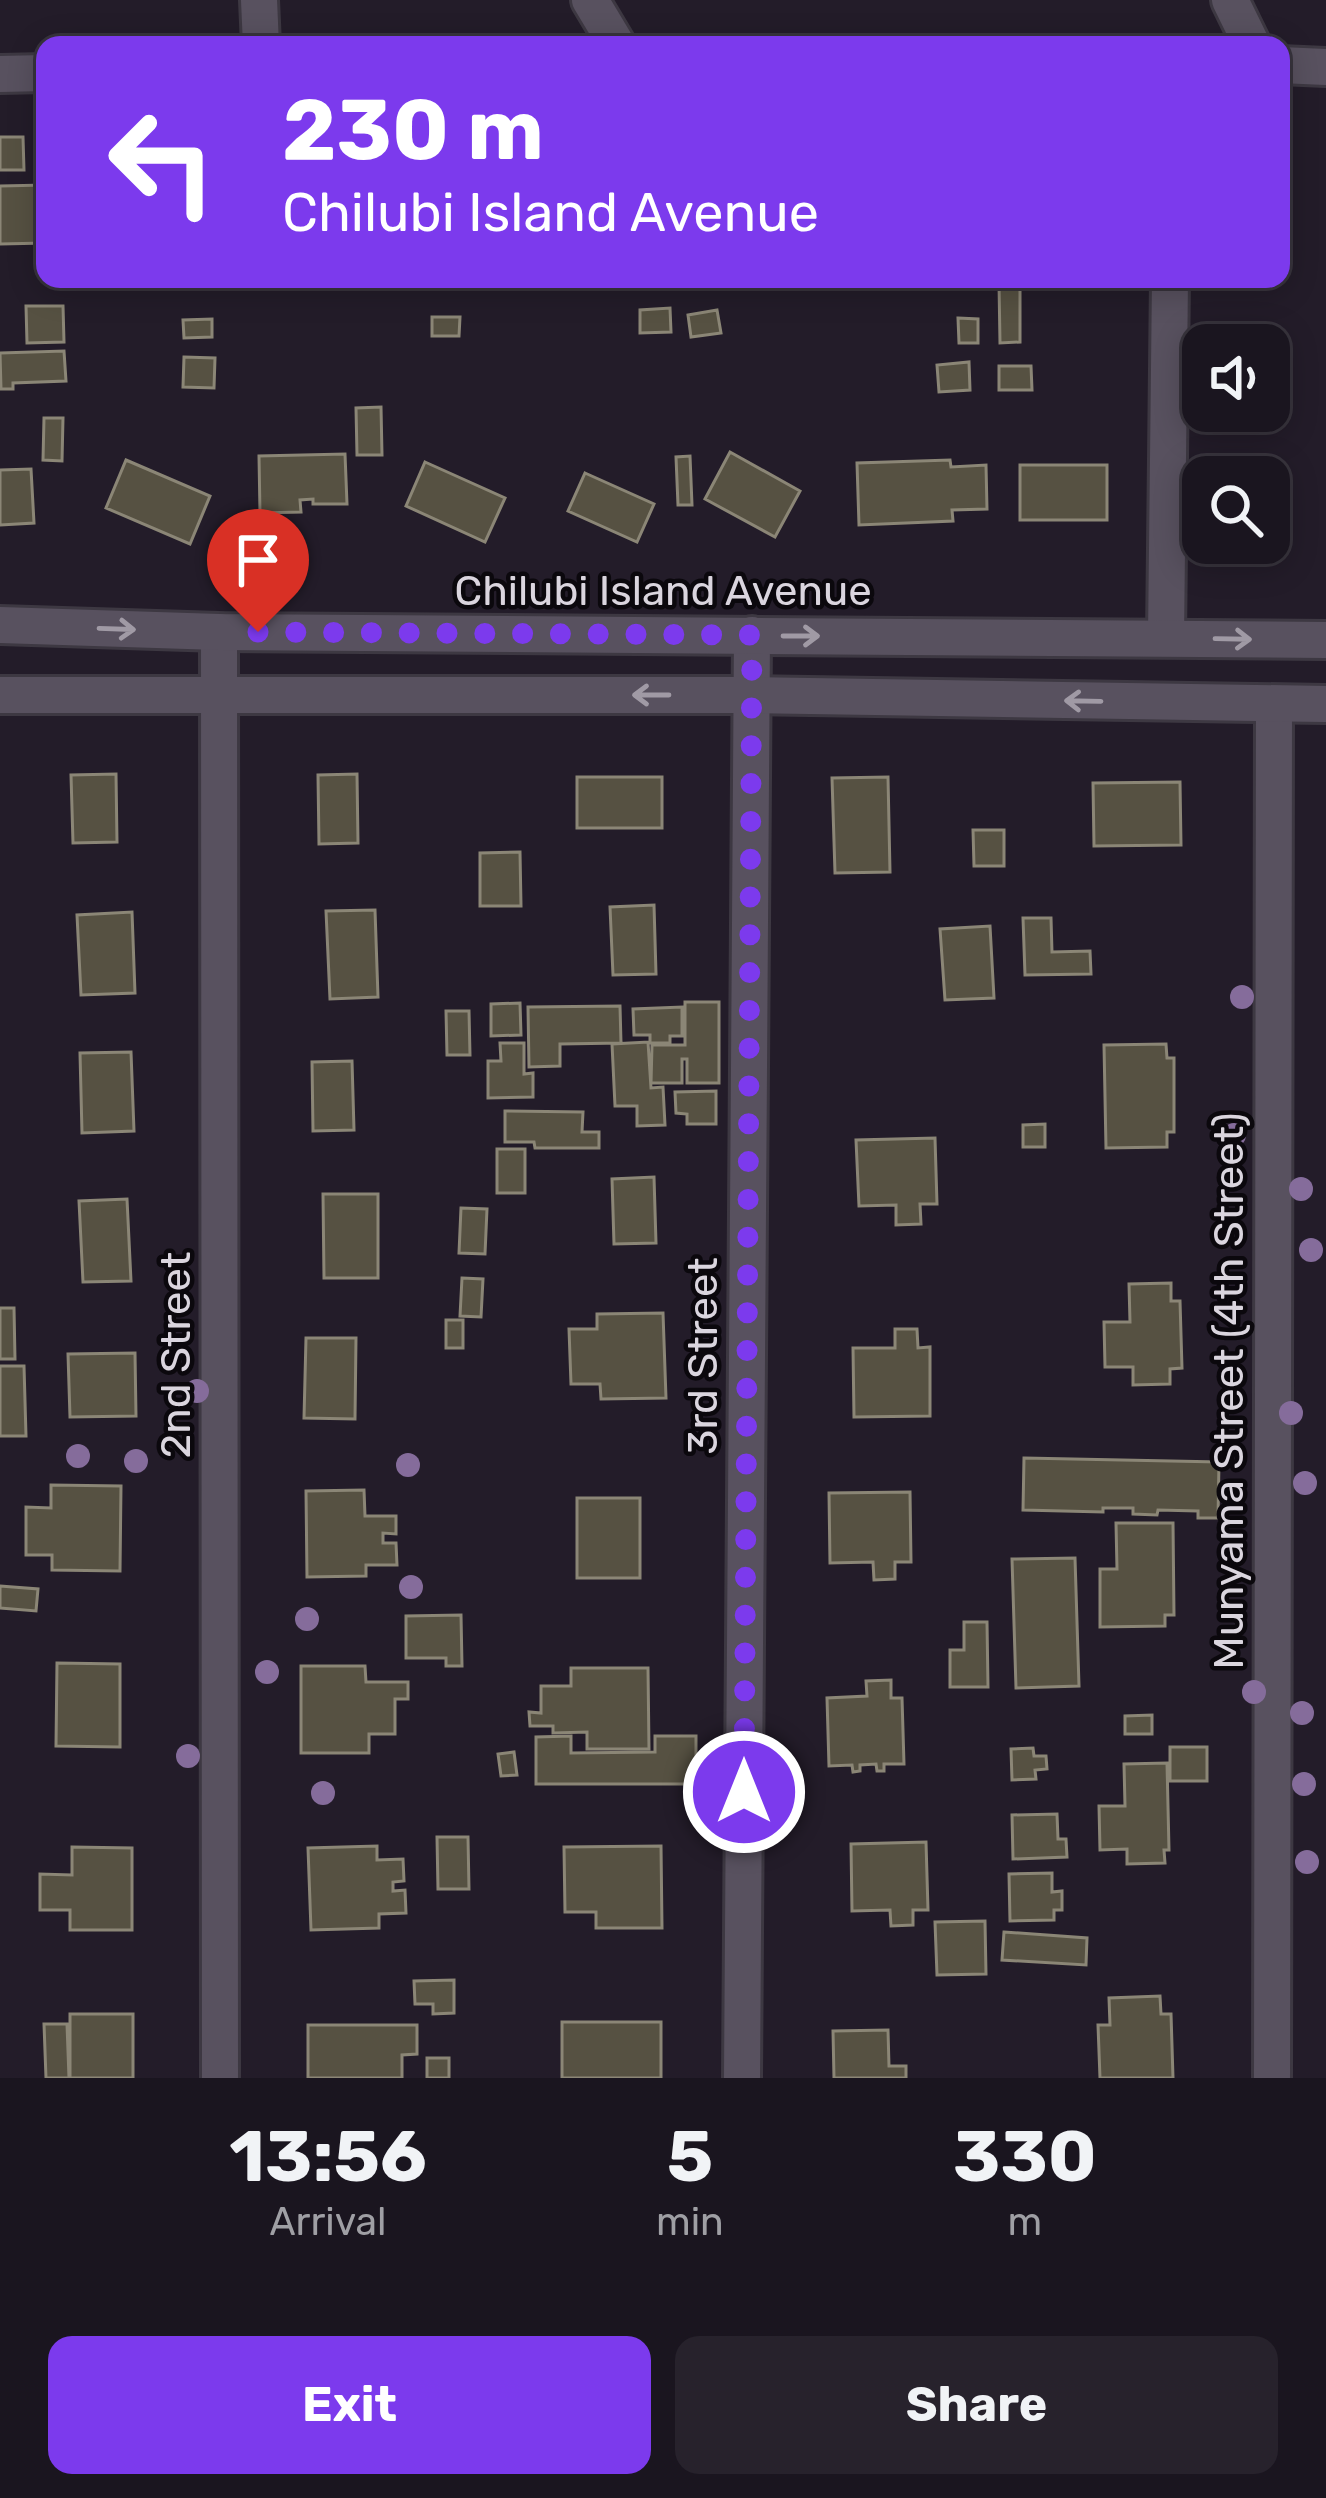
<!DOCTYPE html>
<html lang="en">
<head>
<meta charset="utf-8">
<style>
	:root { --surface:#1a151f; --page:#27222c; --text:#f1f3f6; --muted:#9f9fa4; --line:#38343d; --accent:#7c3aed }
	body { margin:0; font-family:Rubik,sans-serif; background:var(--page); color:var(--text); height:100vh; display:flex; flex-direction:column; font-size:45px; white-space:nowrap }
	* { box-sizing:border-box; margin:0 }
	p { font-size:39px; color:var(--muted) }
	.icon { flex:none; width:66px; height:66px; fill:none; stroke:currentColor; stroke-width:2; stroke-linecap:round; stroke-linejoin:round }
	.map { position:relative; height:2078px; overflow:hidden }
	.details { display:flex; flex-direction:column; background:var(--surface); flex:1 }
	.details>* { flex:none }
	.guide { position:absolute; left:36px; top:36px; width:1254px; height:252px; border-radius:24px; box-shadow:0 6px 30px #0003,0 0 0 3px var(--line); background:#7c3aed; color:#fff; overflow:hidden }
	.buttons { position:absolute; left:1182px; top:324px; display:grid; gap:24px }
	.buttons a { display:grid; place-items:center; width:108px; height:108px; border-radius:24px; background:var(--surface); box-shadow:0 6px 30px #0003,0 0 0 3px var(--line); font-size:60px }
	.pin { position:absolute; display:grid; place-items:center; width:102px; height:102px; color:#fff; margin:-123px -51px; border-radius:50% 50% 50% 0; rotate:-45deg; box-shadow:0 0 12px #0007 }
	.pin .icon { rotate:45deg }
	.me { position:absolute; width:132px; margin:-66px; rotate:0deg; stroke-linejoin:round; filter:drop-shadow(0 0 9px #0008) }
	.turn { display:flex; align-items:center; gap:42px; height:252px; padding:0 48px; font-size:54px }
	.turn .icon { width:156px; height:156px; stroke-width:2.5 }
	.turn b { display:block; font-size:84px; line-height:102px }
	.eta { display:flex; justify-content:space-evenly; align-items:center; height:204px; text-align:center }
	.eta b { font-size:72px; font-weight:700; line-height:84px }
	.primary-button { display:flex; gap:24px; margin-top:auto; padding:24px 48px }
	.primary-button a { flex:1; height:138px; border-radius:24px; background:var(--accent); color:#fff; font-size:48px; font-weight:700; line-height:138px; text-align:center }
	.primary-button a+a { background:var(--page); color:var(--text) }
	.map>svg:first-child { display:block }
	.building { fill:#565142; stroke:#8b8676; stroke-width:3 }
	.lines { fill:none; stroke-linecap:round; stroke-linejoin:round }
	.minor-casing { stroke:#3d3842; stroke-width:42 }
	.tertiary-casing { stroke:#3d3842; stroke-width:42 }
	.minor { stroke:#58515f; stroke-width:36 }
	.tertiary { stroke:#58515f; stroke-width:36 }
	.tree { fill:#856c9b }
	.oneway { stroke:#a09aa5 }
	.route { stroke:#7c3aed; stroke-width:21; stroke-dasharray:0 37.8 }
	.labels { text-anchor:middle; stroke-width:9; stroke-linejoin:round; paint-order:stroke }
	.street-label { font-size:42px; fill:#dad5de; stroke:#0b080d }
</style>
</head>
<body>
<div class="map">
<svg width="1326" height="2078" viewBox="0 0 1326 2078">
	<rect width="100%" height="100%" fill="#231c29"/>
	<!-- building -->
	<path class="building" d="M0 137H23L24 170H0Z
		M45 185V243L0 244V186Z
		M1020 282V342L1000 343 999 283Z
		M26 306H63L64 342 27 343Z
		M670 308 671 332 640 333V310Z
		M717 310 721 333 691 337 688 315Z
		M432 317H460L459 336H432Z
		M958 318 978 319V343H959Z
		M212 319V337L184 338 183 320Z
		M64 351 66 381 13 383V389H1L0 353Z
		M184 357 215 358 214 388 183 387Z
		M969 362 970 390 939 392 937 365Z
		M999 366H1031L1032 390H999Z
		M381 407 382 455H357L356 408Z
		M44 418H63L62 461 43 460Z
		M730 452 800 491 775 537 705 499Z
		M345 454 347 504H313V499L300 500 301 512 260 513 259 456Z
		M690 456 692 505H678L676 457Z
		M126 460 210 496 190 544 106 508Z
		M950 460 951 467 986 465 987 509 952 510 953 521 859 525 857 463Z
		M425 462 505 498 485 542 406 506Z
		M1020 465H1107V520H1020Z
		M31 469 34 523 0 525V470Z
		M585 473 654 504 637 542 568 511Z
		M116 774 117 842 73 843 71 775Z
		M357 774 358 843 319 844 318 775Z
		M577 777H662V828H577Z
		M888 777 890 872 835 873 832 778Z
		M1180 782 1181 845 1094 846 1093 783Z
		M973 830H1004V866H974Z
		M520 852 521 906H480V853Z
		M654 905 656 974 613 975 610 907Z
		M375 910 378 997 330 999 326 911Z
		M132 912 135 993 81 995 77 915Z
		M1023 918H1051L1052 952 1090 951 1091 974 1025 975Z
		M990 926 994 998 945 1000 940 929Z
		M685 1002H719V1083H687V1059H682V1083H651L652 1045H685Z
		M520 1003 521 1035 491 1036V1004Z
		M620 1006 621 1043 560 1044V1066L529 1067 528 1007Z
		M682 1007V1036H670V1043H650V1035H634L633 1009Z
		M446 1011H469L470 1055H447Z
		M648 1042 651 1088 663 1087 665 1125 637 1126V1106H615L612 1044Z
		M500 1043H524V1074L533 1073V1097L488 1098V1061H501Z
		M1166 1044 1167 1058H1174V1132H1167V1147L1106 1148 1104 1045Z
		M131 1052 134 1131 82 1133 80 1053Z
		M352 1061 354 1130 313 1131 312 1062Z
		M716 1091V1124H687V1114L676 1113 675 1092Z
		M505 1111 583 1112 582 1132H599V1148H535L534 1142H505Z
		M1045 1124V1147H1023V1125Z
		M935 1138 937 1204H920L921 1224 896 1225V1205L859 1206 856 1140Z
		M497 1149H525V1193H497Z
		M654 1177 656 1243 614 1244 612 1179Z
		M323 1194H378V1278H324Z
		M127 1199 131 1281 83 1282 79 1201Z
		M461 1208 487 1209 485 1254 459 1253Z
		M462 1278 483 1279 481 1317 460 1316Z
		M1171 1283V1301H1180L1182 1368 1170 1369V1384L1133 1385V1367H1105L1104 1322H1130L1129 1284Z
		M0 1308H14L15 1359H0Z
		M663 1313 666 1398 601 1399 600 1384H571L569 1329H597V1314Z
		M446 1320H463V1348H446Z
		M895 1329H917L918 1348 930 1347V1416L854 1417 853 1348H895Z
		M306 1338H356L355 1419 304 1418Z
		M135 1353 136 1416 70 1417 68 1354Z
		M0 1366H24L26 1436H0Z
		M1024 1458 1219 1462 1218 1518H1198V1511L1158 1510 1157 1515 1133 1514V1508H1103V1512L1023 1510Z
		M51 1485 121 1486 120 1571 52 1570V1555H26V1507L51 1508Z
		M364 1490 365 1516H396V1534L383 1533V1543H396L397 1565H366V1576L307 1577 306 1491Z
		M910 1492 911 1562H895V1579L874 1580 873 1562 830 1563 829 1493Z
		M577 1498H640V1578H577Z
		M1116 1523H1173L1174 1615H1165V1626L1100 1627V1569H1117Z
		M1075 1558 1079 1686 1016 1688 1012 1559Z
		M0 1586 38 1589 36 1611 0 1608Z
		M461 1615 462 1666H446V1658H406V1616Z
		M964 1622H987L988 1687H950V1650H964Z
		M57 1663 120 1664V1747L56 1746Z
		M301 1666H365L366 1682H408V1699H395V1734H369V1753H301Z
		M571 1668H648L649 1749H587V1732L553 1733V1726H530L529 1712 541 1713V1686H571Z
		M891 1680V1698H902L904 1764H884V1771H877L876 1764 860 1765V1771L853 1772 852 1765 829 1766 827 1698 867 1696 866 1681Z
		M1152 1715V1734H1125V1716Z
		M571 1736V1753L655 1752V1736H696V1784H536V1737Z
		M1170 1747H1207V1781H1170Z
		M1033 1748 1034 1756H1046L1047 1769 1035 1770 1036 1779 1012 1780 1011 1749Z
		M514 1752 517 1775 501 1776 498 1754Z
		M1167 1763 1169 1850H1164L1165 1863 1127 1864V1849L1100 1850 1099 1806H1125L1124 1764Z
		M1057 1814 1058 1839H1066L1067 1857 1013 1859 1012 1815Z
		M437 1837H468L469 1889H438Z
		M926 1842 928 1910H913V1925L891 1926 890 1910 852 1911 851 1844Z
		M377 1846V1860L403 1859 404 1881 393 1882V1891L405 1890 406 1913 379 1914V1928L311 1930 308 1848Z
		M661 1846 662 1928H596V1912H565L564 1847Z
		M72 1847 132 1848V1930H70V1910H40V1874L72 1875Z
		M1052 1873V1892L1062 1891V1910H1054V1920L1010 1921 1009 1874Z
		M985 1921 986 1974 937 1975 935 1922Z
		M1004 1932 1087 1938 1086 1965 1002 1960Z
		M454 1980V2013L433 2014V2004H415L414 1981Z
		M1160 1996 1161 2014H1171L1173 2078H1100L1098 2025H1110L1109 1998Z
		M70 2014H133V2078H70Z
		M562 2022H661V2078H562Z
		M44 2024H67L69 2078H46Z
		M308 2025H417V2054L402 2055V2078H308Z
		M888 2030 889 2066H906V2078H834L833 2031Z
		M427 2058H449V2078H427Z"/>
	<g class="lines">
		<!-- minor casing -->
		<g class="minor-casing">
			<path id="minor" d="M259 0 261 45
				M590 0 617 45
				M1230 0 1252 45
				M1281 65 1326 67
				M0 74 45 73
				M219 632 220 2078
				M1166 638 1170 279
				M742 2078 752 635
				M1272 2078 1274 704"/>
		</g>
		<!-- tertiary casing -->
		<g class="tertiary-casing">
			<path id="tertiary" d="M0 625 219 632 1326 640
				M0 695H751L1326 704"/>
		</g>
		<!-- minor -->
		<use href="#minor" class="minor"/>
		<!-- tertiary -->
		<use href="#tertiary" class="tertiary"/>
	</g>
	<!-- trees -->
	<g class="tree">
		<circle cx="1242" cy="997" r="12"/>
		<circle cx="1234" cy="1135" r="12"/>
		<circle cx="1301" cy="1189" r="12"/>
		<circle cx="1311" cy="1250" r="12"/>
		<circle cx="197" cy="1391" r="12"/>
		<circle cx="1291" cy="1413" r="12"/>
		<circle cx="78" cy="1456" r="12"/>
		<circle cx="136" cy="1461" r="12"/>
		<circle cx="408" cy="1465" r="12"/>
		<circle cx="1305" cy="1483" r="12"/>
		<circle cx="411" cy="1587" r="12"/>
		<circle cx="307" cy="1619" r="12"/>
		<circle cx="267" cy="1672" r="12"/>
		<circle cx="1254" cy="1692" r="12"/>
		<circle cx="1302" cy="1713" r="12"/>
		<circle cx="188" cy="1756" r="12"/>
		<circle cx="1304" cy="1784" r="12"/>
		<circle cx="323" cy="1793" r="12"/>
		<circle cx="1307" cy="1862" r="12"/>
	</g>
	<!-- one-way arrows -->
	<defs><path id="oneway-shaft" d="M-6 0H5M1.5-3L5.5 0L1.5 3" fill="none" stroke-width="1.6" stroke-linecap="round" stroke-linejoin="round" transform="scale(3)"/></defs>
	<g class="oneway">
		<use href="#oneway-shaft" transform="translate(117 629) rotate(2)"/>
		<use href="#oneway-shaft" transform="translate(801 636)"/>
		<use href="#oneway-shaft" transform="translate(1233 639) rotate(1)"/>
		<use href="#oneway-shaft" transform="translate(651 695) rotate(180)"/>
		<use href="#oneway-shaft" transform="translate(1083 701) rotate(-179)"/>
	</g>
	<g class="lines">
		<!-- route -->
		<path class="route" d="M258 632 752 635 744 1792"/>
	</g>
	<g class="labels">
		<!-- street labels -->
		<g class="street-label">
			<text x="663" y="605">Chilubi Island Avenue</text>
			<text transform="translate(175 1355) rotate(-90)" y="15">2nd Street</text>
			<text transform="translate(702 1356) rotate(-90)" y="15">3rd Street</text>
			<text transform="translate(1228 1391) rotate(-90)" y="15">Munyama Street (4th Street)</text>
		</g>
	</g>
</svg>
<div class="buttons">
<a><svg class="icon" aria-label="sound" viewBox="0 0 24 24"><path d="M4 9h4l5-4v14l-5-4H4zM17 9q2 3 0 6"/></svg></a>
<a><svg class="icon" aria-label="search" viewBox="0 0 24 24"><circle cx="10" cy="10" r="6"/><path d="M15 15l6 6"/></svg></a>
</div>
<div class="pin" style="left:258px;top:632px;background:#d93025"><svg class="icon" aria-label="arrive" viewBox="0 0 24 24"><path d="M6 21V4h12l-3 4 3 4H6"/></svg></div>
<svg class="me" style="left:744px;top:1792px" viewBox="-20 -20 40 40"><circle r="17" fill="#7c3aed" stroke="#fff" stroke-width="3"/><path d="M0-11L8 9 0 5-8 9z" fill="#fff"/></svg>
<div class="guide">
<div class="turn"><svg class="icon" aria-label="left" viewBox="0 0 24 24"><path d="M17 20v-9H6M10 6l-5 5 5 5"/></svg><div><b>230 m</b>Chilubi Island Avenue</div></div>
</div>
</div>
<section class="details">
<div class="eta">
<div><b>13:56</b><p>Arrival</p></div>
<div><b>5</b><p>min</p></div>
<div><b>330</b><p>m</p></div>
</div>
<div class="primary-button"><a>Exit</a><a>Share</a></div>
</section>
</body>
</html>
